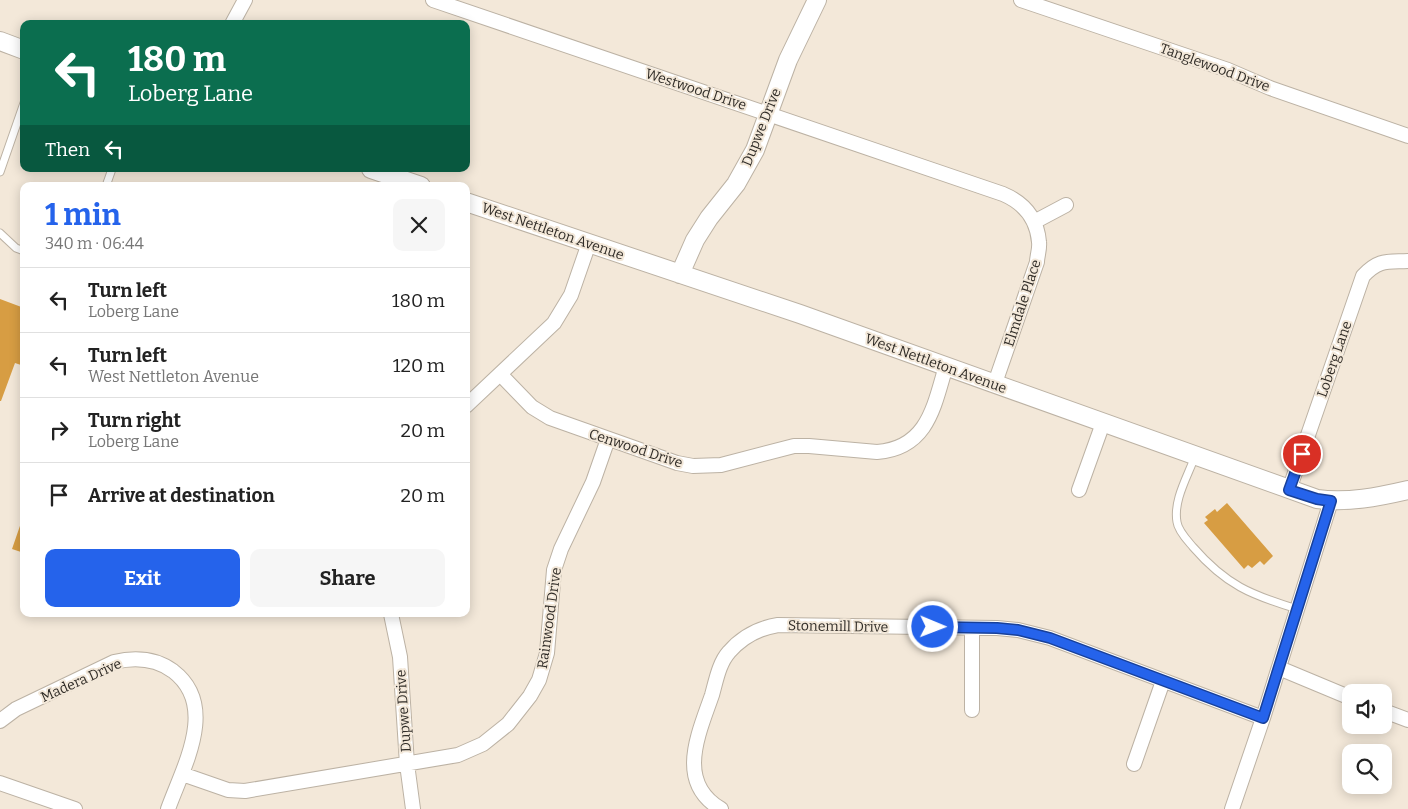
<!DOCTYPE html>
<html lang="en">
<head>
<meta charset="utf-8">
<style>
	:root { --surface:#fff; --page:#f6f6f6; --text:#222; --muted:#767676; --line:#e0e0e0; --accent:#2563eb }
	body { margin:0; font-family:Bitter,serif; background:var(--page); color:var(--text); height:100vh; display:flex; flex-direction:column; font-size:19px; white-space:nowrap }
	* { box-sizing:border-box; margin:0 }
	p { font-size:16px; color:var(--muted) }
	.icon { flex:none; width:28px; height:28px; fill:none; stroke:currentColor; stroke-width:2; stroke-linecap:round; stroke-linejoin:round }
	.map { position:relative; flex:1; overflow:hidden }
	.panel { position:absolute; left:20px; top:182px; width:450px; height:435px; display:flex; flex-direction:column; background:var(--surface); border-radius:10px; box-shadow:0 2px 12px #0003 }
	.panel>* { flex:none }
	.hud { position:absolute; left:20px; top:20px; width:450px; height:152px; border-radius:10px; box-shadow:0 2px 12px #0003; background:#0b6e4f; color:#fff; overflow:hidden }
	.controls { position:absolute; left:1342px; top:684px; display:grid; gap:10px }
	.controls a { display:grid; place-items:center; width:50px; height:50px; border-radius:10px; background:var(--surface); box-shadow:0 2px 12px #0003; font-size:25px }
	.pin { position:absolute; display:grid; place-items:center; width:42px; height:42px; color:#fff; margin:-21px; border:2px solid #fff; border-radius:50%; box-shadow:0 1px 5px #0007 }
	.me { position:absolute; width:55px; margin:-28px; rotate:91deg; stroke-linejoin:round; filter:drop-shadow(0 0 4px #0008) }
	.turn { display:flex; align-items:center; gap:18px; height:105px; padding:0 25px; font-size:22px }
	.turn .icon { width:65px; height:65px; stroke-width:2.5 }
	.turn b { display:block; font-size:35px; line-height:42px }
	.then { display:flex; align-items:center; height:48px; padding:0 25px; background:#0003; gap:10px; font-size:19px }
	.round { display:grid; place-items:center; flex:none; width:52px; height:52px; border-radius:10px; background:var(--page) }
	.summary { display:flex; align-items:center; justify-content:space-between; height:85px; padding:0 25px }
	h1 { font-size:30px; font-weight:700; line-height:38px; color:var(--accent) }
	.cta { display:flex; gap:10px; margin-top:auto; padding:10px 25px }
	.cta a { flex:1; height:58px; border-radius:10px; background:var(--accent); color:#fff; font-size:20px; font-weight:700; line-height:58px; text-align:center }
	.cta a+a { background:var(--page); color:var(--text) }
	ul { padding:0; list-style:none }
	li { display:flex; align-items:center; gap:15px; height:65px; padding:0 25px; border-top:1px solid var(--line) }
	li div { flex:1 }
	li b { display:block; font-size:19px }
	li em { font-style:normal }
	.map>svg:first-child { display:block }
	.building { fill:#d79d43 }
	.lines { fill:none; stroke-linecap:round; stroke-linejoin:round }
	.service-casing { stroke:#bcb2a4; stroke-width:9 }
	.minor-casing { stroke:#bcb2a4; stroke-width:16 }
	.tertiary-casing { stroke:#bcb2a4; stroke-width:20 }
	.service { stroke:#fff; stroke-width:7 }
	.minor { stroke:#fff; stroke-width:14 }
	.tertiary { stroke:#fff; stroke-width:18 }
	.route-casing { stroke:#184099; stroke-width:12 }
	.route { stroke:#2563eb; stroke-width:9 }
	.labels { text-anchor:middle; stroke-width:4; stroke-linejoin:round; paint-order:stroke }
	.street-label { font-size:14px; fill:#302c27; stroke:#f3e8d9 }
</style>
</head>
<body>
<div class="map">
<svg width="1408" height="809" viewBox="0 0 1408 809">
	<rect width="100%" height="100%" fill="#f3e8d9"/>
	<!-- building -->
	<path class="building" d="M0 299 24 308V366L15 363 1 401H0Z
		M1227 503 1273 556 1264 565 1260 561 1252 568 1248 565 1244 569 1204 523 1208 520 1205 517 1215 509 1217 512Z
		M22 520H24V553L12 549Z"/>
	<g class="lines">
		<!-- service casing -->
		<g class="service-casing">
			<path id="service" d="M0 172 24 103
				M106 186 112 169
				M0 233 16 248 24 251
				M1195 456C1188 476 1173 500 1177 522 1178 531 1188 541 1193 547 1226 585 1251 595 1297 609"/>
		</g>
		<!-- minor casing -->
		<g class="minor-casing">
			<path id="minor" d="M433 0 1003 194C1024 203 1037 218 1039 242 1040 249 1037 256 1037 262L995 383
				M1021 0 1228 70 1270 88 1408 136
				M232 24 245 0
				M1034 222 1066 205
				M500 374 532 407 550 418 677 463 693 466 721 465 794 446H809L877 452C928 448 934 406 946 366
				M466 406 554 323 571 295 589 243
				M1079 490 1103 423
				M1289 490 1363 276C1379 259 1387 262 1408 261
				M391 614 400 657 407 764 413 809
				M1279 668 1351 698
				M972 710V628
				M1384 711 1408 720
				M0 721 16 709 114 662C135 657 155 658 173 671 219 706 183 767 168 809
				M1134 764 1163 681
				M182 774 228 790 245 791 458 755 483 744 508 724 530 696 539 680 547 653 554 570 561 549 593 482 608 439
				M0 783 75 809
				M721 809C675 782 699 733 712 695 716 681 719 663 729 652 742 637 759 628 778 625L997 628 1018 630 1050 638 1263 718
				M1232 809 1263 718 1331 501"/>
		</g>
		<!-- tertiary casing -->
		<g class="tertiary-casing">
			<path id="tertiary" d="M0 41 24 50
				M371 169 421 186
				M466 202 800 314 1317 499C1348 503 1378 497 1408 490
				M680 274 695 240 709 218 736 184 755 150 788 60 817 0"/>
		</g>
		<!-- service -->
		<use href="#service" class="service"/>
		<!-- minor -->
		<use href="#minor" class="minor"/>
		<!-- tertiary -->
		<use href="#tertiary" class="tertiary"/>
	</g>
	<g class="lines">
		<!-- route casing -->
		<g class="route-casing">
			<path id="route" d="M933 627 997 628 1018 630 1050 638 1263 718 1331 501 1317 499 1289 490 1302 454"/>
		</g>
		<!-- route -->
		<use href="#route" class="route"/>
	</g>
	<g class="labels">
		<!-- street labels -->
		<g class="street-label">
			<text transform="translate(1215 67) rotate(20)" y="5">Tanglewood Drive</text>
			<text transform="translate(696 89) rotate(18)" y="5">Westwood Drive</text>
			<text transform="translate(761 127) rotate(-68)" y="5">Dupwe Drive</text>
			<text transform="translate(553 231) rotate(19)" y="5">West Nettleton Avenue</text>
			<text transform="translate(1022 303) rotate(-72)" y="5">Elmdale Place</text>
			<text transform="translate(1334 359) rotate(-71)" y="5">Loberg Lane</text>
			<text transform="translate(936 363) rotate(20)" y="5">West Nettleton Avenue</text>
			<text transform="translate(636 448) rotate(18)" y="5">Cenwood Drive</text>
			<text transform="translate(549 618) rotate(-82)" y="5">Rainwood Drive</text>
			<text transform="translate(838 626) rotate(1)" y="5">Stonemill Drive</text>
			<text transform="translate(81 680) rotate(-24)" y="5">Madera Drive</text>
			<text transform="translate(403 711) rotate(-94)" y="5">Dupwe Drive</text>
		</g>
	</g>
</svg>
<div class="controls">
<a><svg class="icon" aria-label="sound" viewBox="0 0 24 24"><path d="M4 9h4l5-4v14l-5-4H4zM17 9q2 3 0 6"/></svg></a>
<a><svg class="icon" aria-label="search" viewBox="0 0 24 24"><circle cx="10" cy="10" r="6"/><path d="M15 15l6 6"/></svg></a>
</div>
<div class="pin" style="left:1302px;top:454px;background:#d93025"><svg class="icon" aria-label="arrive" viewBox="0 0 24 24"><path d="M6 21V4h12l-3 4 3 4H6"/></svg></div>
<svg class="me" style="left:933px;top:627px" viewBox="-20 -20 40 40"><circle r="17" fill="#2563eb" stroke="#fff" stroke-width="3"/><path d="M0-11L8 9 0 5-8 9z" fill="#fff"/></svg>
<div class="hud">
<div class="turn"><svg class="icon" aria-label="left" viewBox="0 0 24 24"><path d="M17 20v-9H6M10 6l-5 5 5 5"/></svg><div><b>180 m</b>Loberg Lane</div></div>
<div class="then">Then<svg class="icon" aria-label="left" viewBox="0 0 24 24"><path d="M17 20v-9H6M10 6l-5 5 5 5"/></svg></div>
</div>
<section class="panel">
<div class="summary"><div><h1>1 min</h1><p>340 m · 06:44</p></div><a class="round"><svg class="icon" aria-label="close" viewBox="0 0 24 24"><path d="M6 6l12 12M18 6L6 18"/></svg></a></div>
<ul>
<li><svg class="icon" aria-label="left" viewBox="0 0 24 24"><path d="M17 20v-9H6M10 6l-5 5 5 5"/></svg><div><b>Turn left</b><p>Loberg Lane</p></div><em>180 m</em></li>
<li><svg class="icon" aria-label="left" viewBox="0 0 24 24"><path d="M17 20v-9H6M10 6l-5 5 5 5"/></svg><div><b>Turn left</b><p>West Nettleton Avenue</p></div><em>120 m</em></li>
<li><svg class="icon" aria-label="right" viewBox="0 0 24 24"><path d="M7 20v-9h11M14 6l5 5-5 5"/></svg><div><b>Turn right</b><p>Loberg Lane</p></div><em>20 m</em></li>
<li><svg class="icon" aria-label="arrive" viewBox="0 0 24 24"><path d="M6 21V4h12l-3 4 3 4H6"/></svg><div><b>Arrive at destination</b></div><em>20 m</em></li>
</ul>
<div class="cta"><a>Exit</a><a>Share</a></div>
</section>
</div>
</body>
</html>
